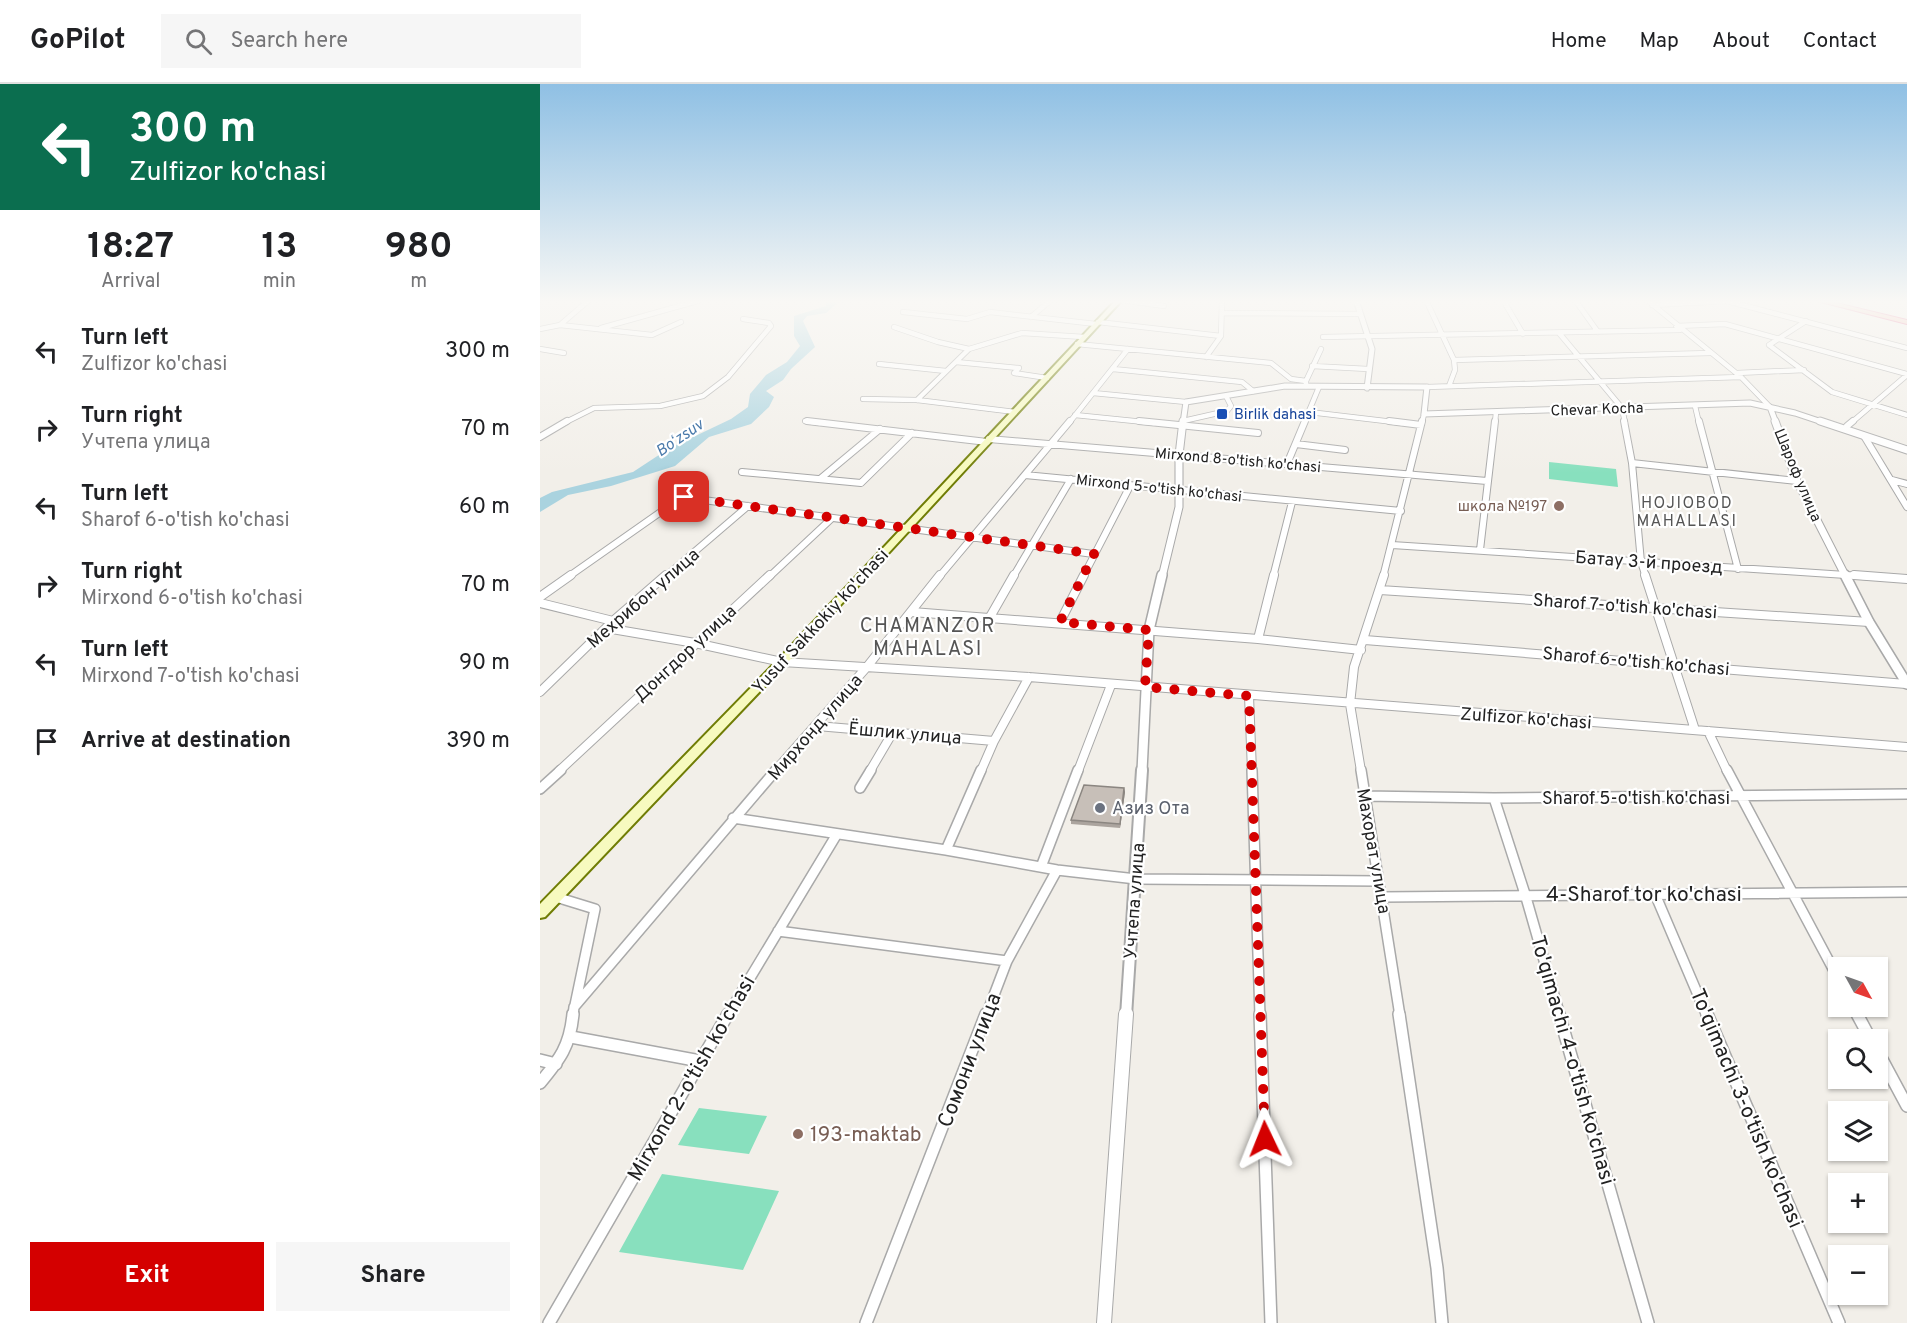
<!DOCTYPE html>
<html lang="en">
<head>
<meta charset="utf-8">
<style>
	:root { --surface:#fff; --page:#f6f6f6; --text:#202124; --muted:#757577; --line:#e0e0e0; --accent:#d40000 }
	body { margin:0; font-family:Overpass,sans-serif; background:var(--page); color:var(--text); height:100vh; display:flex; flex-direction:column; font-size:22px; white-space:nowrap }
	* { box-sizing:border-box; margin:0 }
	p { font-size:20px; color:var(--muted) }
	.icon { flex:none; width:33px; height:33px; fill:none; stroke:currentColor; stroke-width:2; stroke-linecap:round; stroke-linejoin:round }
	.map { position:relative; flex:1; overflow:hidden }
	.sheet { display:flex; flex-direction:column; background:var(--surface); width:540px }
	.sheet>* { flex:none }
	.guide { background:#0b6e4f; color:#fff; overflow:hidden }
	.needle { width:39px; rotate:130deg }
	.tools { position:absolute; left:1288px; top:873px; display:grid; gap:12px }
	.tools a { display:grid; place-items:center; width:60px; height:60px; border-radius:0px; background:var(--surface); box-shadow:0 2px 4px #0004; font-size:30px }
	.pin { position:absolute; display:grid; place-items:center; width:51px; height:51px; color:#fff; margin:-26px; border-radius:12px; box-shadow:0 3px 9px #0006 }
	.me { position:absolute; width:66px; margin:-33px; rotate:358deg; stroke-linejoin:round; filter:drop-shadow(0 0 4px #0008) }
	.turn { display:flex; align-items:center; gap:21px; height:126px; padding:0 30px; font-size:27px }
	.turn .icon { width:78px; height:78px; stroke-width:2.5 }
	.turn b { display:block; font-size:42px; line-height:51px }
	.eta { display:flex; justify-content:space-evenly; align-items:center; height:102px; text-align:center }
	.eta b { font-size:36px; font-weight:700; line-height:42px }
	.primary-button { display:flex; gap:12px; margin-top:auto; padding:12px 30px }
	.primary-button a { flex:1; height:69px; border-radius:0px; background:var(--accent); color:#fff; font-size:24px; font-weight:700; line-height:69px; text-align:center }
	.primary-button a+a { background:var(--page); color:var(--text) }
	ul { padding:0; list-style:none }
	li { display:flex; align-items:center; gap:18px; height:78px; padding:0 30px }
	li div { flex:1 }
	li b { display:block; font-size:22px }
	li em { font-style:normal }
	header { display:flex; align-items:center; gap:36px; box-sizing:border-box; height:84px; padding:0 30px; background:var(--surface); border-bottom:2px solid var(--line) }
	header strong { font-size:28px }
	nav { display:flex; gap:33px; margin-inline-start:auto; font-size:21px }
	.search { width:420px; height:54px; background:var(--page); display:flex; align-items:center; gap:15px; box-sizing:border-box; padding:0 21px; border-radius:0px; color:var(--muted); font-size:22px }
	main { display:flex; flex:1; min-height:0 }
	.map>svg:first-child { display:block }
	.pitch { fill:#88e0be }
	.water { fill:#aad3df }
	.lines { fill:none; stroke-linecap:round; stroke-linejoin:round }
	.minor-far4-casing { stroke:#a9a9a9; stroke-width:6 }
	.minor-far3-casing { stroke:#a9a9a9; stroke-width:8 }
	.minor-far2-casing { stroke:#a9a9a9; stroke-width:10 }
	.minor-far1-casing { stroke:#a9a9a9; stroke-width:12 }
	.minor-casing { stroke:#a9a9a9; stroke-width:14 }
	.tertiary-far4-casing { stroke:#a9a9a9; stroke-width:7 }
	.tertiary-far3-casing { stroke:#a9a9a9; stroke-width:9 }
	.tertiary-far2-casing { stroke:#a9a9a9; stroke-width:12 }
	.tertiary-far1-casing { stroke:#a9a9a9; stroke-width:14 }
	.tertiary-casing { stroke:#a9a9a9; stroke-width:16 }
	.secondary-casing { stroke:#707d05; stroke-width:4 }
	.trunk-casing { stroke:#dc2a67; stroke-width:2 }
	.minor-far4 { stroke:#fff; stroke-width:4.5 }
	.minor-far3 { stroke:#fff; stroke-width:6 }
	.minor-far2 { stroke:#fff; stroke-width:8 }
	.minor-far1 { stroke:#fff; stroke-width:9 }
	.minor { stroke:#fff; stroke-width:11 }
	.tertiary-far4 { stroke:#fff; stroke-width:5 }
	.tertiary-far3 { stroke:#fff; stroke-width:7 }
	.tertiary-far2 { stroke:#fff; stroke-width:9 }
	.tertiary-far1 { stroke:#fff; stroke-width:10 }
	.tertiary { stroke:#fff; stroke-width:14 }
	.secondary { fill:#f7fabf; fill-rule:evenodd }
	.trunk { fill:#f2b4a3; fill-rule:evenodd }
	.wall { fill:#aba49e }
	.shaded-wall { fill:#8b8681 }
	.building { fill:#c7bfb8; stroke:#8b8681; stroke-width:1.5 }
	.route { stroke:#d40000; stroke-width:10; stroke-dasharray:0 18 }
	.transit-dot { fill:#1a4fb4; stroke:#fff; stroke-width:2 }
	.education-dot { fill:#8d6e63; stroke:#fff; stroke-width:2 }
	.worship-dot { fill:#6b7280; stroke:#fff; stroke-width:2 }
	.labels { text-anchor:middle; stroke-width:4.5; stroke-linejoin:round; paint-order:stroke }
	.far-street-label { font-size:15px; fill:#222; stroke:#fff }
	.far-transit-label { font-size:15px; fill:#164399; stroke:#fff; text-anchor:start }
	.far-education-label { font-size:15px; fill:#785e54; stroke:#fff; text-anchor:end }
	.far-water-label { font-size:16px; font-style:italic; fill:#4a7aab; stroke:#fff }
	.far-neighbourhood-label { font-size:16px; letter-spacing:1.5px; fill:#555; stroke:#fff }
	.street-label { font-size:18px; fill:#222; stroke:#fff }
	.worship-label { font-size:18px; fill:#5b616d; stroke:#fff; text-anchor:start }
	.neighbourhood-label { font-size:20px; letter-spacing:1.5px; fill:#555; stroke:#fff }
	.near-street-label { font-size:21px; fill:#222; stroke:#fff }
	.near-education-label { font-size:21px; fill:#785e54; stroke:#fff; text-anchor:start }
</style>
</head>
<body>
<header>
<strong>GoPilot</strong>
<div class="search"><svg class="icon" aria-label="search" viewBox="0 0 24 24"><circle cx="10" cy="10" r="6"/><path d="M15 15l6 6"/></svg>Search here</div>
<nav><a>Home</a><a>Map</a><a>About</a><a>Contact</a></nav>
</header>
<main>
<section class="sheet">
<div class="guide">
<div class="turn"><svg class="icon" aria-label="left" viewBox="0 0 24 24"><path d="M17 20v-9H6M10 6l-5 5 5 5"/></svg><div><b>300 m</b>Zulfizor ko'chasi</div></div>
</div>
<div class="eta">
<div><b>18:27</b><p>Arrival</p></div>
<div><b>13</b><p>min</p></div>
<div><b>980</b><p>m</p></div>
</div>
<ul>
<li><svg class="icon" aria-label="left" viewBox="0 0 24 24"><path d="M17 20v-9H6M10 6l-5 5 5 5"/></svg><div><b>Turn left</b><p>Zulfizor ko'chasi</p></div><em>300 m</em></li>
<li><svg class="icon" aria-label="right" viewBox="0 0 24 24"><path d="M7 20v-9h11M14 6l5 5-5 5"/></svg><div><b>Turn right</b><p>Учтепа улица</p></div><em>70 m</em></li>
<li><svg class="icon" aria-label="left" viewBox="0 0 24 24"><path d="M17 20v-9H6M10 6l-5 5 5 5"/></svg><div><b>Turn left</b><p>Sharof 6-o'tish ko'chasi</p></div><em>60 m</em></li>
<li><svg class="icon" aria-label="right" viewBox="0 0 24 24"><path d="M7 20v-9h11M14 6l5 5-5 5"/></svg><div><b>Turn right</b><p>Mirxond 6-o'tish ko'chasi</p></div><em>70 m</em></li>
<li><svg class="icon" aria-label="left" viewBox="0 0 24 24"><path d="M17 20v-9H6M10 6l-5 5 5 5"/></svg><div><b>Turn left</b><p>Mirxond 7-o'tish ko'chasi</p></div><em>90 m</em></li>
<li><svg class="icon" aria-label="arrive" viewBox="0 0 24 24"><path d="M6 21V4h12l-3 4 3 4H6"/></svg><div><b>Arrive at destination</b></div><em>390 m</em></li>
</ul>
<div class="primary-button"><a>Exit</a><a>Share</a></div>
</section>
<div class="map">
<svg width="1367" height="1239" viewBox="0 0 1367 1239">
	<rect width="100%" height="100%" fill="#f2efe9"/>
	<!-- pitch -->
	<path class="pitch" d="M1009 378 1076 385 1078 403 1009 395Z
		M159 1024 227 1032 209 1070 138 1061Z
		M122 1090 239 1107 203 1186 79 1168Z"/>
	<!-- water -->
	<path class="water" d="M286 216H301L286 229 267 232 263 237 275 263 251 285 243 296 226 307 234 313 229 323 211 340 169 353 135 382 71 402 28 411 0 428V414L12 408 93 388 128 365 191 335 208 323 210 310 226 291 247 278 260 262 254 252V232L286 222Z"/>
	<g class="lines">
		<!-- minor-far4 casing -->
		<g class="minor-far4-casing">
			<path id="minor-far4" d="M581 216 624 222
				M886 216 914 276 915 286 909 302
				M963 216 983 250
				M1035 216 1058 248
				M1107 216 1201 293 1230 323
				M1183 216 1367 264
				M1112 221 1188 217
				M363 228 427 235 450 228 556 240
				M683 229 820 230
				M491 233 511 216
				M1266 237 1229 261 1292 308 1367 331
				M558 238 681 252
				M20 241 49 216
				M1136 242 1185 240 1367 290
				M354 243 398 258 429 265
				M61 244 161 216
				M0 245 20 241 112 251 141 238
				M1019 249 1082 324 1085 339
				M783 253 1140 246
				M537 260 731 279 751 295 766 297
				M0 265 24 269
				M666 273 681 252 682 216
				M914 276 1170 269
				M416 278 479 284 474 289 507 294
				M339 280 406 287
				M772 282 828 285
				M573 285 702 298 713 307
				M1197 289 1264 286
				M766 302V297L781 265
				M887 303 1201 293
				M553 309 646 318
				M323 315 377 316 475 328
				M377 316 429 265 482 249 544 253
				M1155 322 1159 339
				M769 328 862 339
				M535 331 614 339
				M265 337 280 339
				M643 337 687 327 691 322 686 312
				M24 339 54 324 120 322 163 312 188 293 231 242 229 239 203 235
				M529 339 588 265
				M764 339 779 303
				M882 339 884 330
				M955 339 956 328
				M1311 339 1367 291"/>
		</g>
		<!-- minor-far3 casing -->
		<g class="minor-far3-casing">
			<path id="minor-far3" d="M267 337 447 358
				M599 337 718 349
				M849 337 881 341
				M1084 337 1092 379 1101 478 1106 493
				M1159 337 1198 485
				M1307 342 1313 337
				M1324 352 1367 423
				M0 353 27 337
				M449 355 947 397
				M756 360 805 366
				M1092 379 1257 397
				M747 380 765 337
				M202 388 321 399 372 349
				M485 391 861 427
				M280 395 340 345
				M1352 396 1367 400
				M852 461 1336 493
				M940 466 955 337
				M28 493 142 413 553 470
				M125 493 208 422
				M229 493 291 435
				M399 493 530 337
				M473 493 531 395
				M543 493 590 402
				M733 493 752 418
				M843 493 882 337"/>
		</g>
		<!-- minor-far2 casing -->
		<g class="minor-far2-casing">
			<path id="minor-far2" d="M1105 491 1155 646
				M1314 491 1367 495
				M840 506 1329 538
				M0 513 31 491
				M0 519 73 537
				M372 528 718 555 821 566
				M450 533 474 491
				M520 538 544 491
				M66 544 155 559 242 578 489 593 1367 663
				M718 555 734 491
				M825 556 1366 600
				M0 608 73 537 126 491
				M709 612 712 687
				M277 642 454 657
				M1168 647 1187 687
				M19 687 230 491
				M235 687 326 584 400 491
				M330 687 353 648
				M441 687 454 657 489 593
				M538 687 571 601
				M821 687 810 620 814 583 844 491"/>
		</g>
		<!-- minor-far1 casing -->
		<g class="minor-far1-casing">
			<path id="minor-far1" d="M712 686 720 932
				M821 686 860 932
				M1187 686 1299 896
				M320 704 331 686
				M0 705 21 686
				M824 712 954 714 1367 710
				M954 714 985 810 1020 932
				M193 734 406 766 517 786 596 795 838 797
				M406 766 441 686
				M501 783 538 686
				M1115 810 1167 932
				M16 813 55 825 35 921
				M842 813 1367 808
				M238 847 467 877
				M1313 922 1318 932
				M33 932 34 923 236 686
				M187 932 297 750
				M446 932 467 877 517 786"/>
		</g>
		<!-- minor casing -->
		<g class="minor-casing">
			<path id="minor" d="M720 930 731 1239
				M859 930 897 1184 902 1239
				M1019 930 1108 1239
				M1167 930 1299 1239
				M1317 930 1331 956
				M31 953 160 977
				M1338 968 1367 1022
				M0 976 16 980
				M0 999C20 975 30 962 33 930
				M9 1239 188 930
				M326 1239 446 930"/>
		</g>
		<!-- tertiary-far4 casing -->
		<g class="tertiary-far4-casing">
			<path id="tertiary-far4" d="M816 216 832 265 827 304
				M1230 323 1236 339
				M643 339 646 318 745 302 887 303 884 330 1210 319 1255 329 1285 339"/>
		</g>
		<!-- tertiary-far3 casing -->
		<g class="tertiary-far3-casing">
			<path id="tertiary-far3" d="M1235 337 1257 397 1306 493
				M1280 337 1367 366
				M622 493 639 423V371L643 337"/>
		</g>
		<!-- tertiary-far2 casing -->
		<g class="tertiary-far2-casing">
			<path id="tertiary-far2" d="M1305 491 1329 538 1367 600
				M602 687 609 546 622 491"/>
		</g>
		<!-- tertiary-far1 casing -->
		<g class="tertiary-far1-casing">
			<path id="tertiary-far1" d="M586 932 602 686"/>
		</g>
		<!-- tertiary casing -->
		<g class="tertiary-casing">
			<path id="tertiary" d="M564 1239 586 930"/>
		</g>
		<!-- secondary casing -->
		<g class="secondary-casing">
			<path id="secondary" d="M576 216H582L246 580 5 833 0 834V820L238 576Z"/>
		</g>
		<!-- trunk casing -->
		<g class="trunk-casing">
			<path id="trunk" d="M1273 216H1284L1367 236V240Z"/>
		</g>
		<!-- minor-far4 -->
		<use href="#minor-far4" class="minor-far4"/>
		<!-- minor-far3 -->
		<use href="#minor-far3" class="minor-far3"/>
		<!-- minor-far2 -->
		<use href="#minor-far2" class="minor-far2"/>
		<!-- minor-far1 -->
		<use href="#minor-far1" class="minor-far1"/>
		<!-- minor -->
		<use href="#minor" class="minor"/>
		<!-- tertiary-far4 -->
		<use href="#tertiary-far4" class="tertiary-far4"/>
		<!-- tertiary-far3 -->
		<use href="#tertiary-far3" class="tertiary-far3"/>
		<!-- tertiary-far2 -->
		<use href="#tertiary-far2" class="tertiary-far2"/>
		<!-- tertiary-far1 -->
		<use href="#tertiary-far1" class="tertiary-far1"/>
		<!-- tertiary -->
		<use href="#tertiary" class="tertiary"/>
		<!-- secondary -->
		<use href="#secondary" class="secondary"/>
		<!-- trunk -->
		<use href="#trunk" class="trunk"/>
	</g>
	<!-- wall -->
	<path class="wall" d="M584 704 585 708 580 744 531 740V736Z"/>
	<!-- shaded-wall -->
	<path class="shaded-wall" d="M584 704 585 708 580 744V740Z"/>
	<!-- building -->
	<path class="building" d="M544 701 584 704 580 740 531 736Z"/>
	<!-- sky -->
	<linearGradient id="sky" x2="0" y2="1"><stop stop-color="#8fc0e4"/><stop offset="0.56" stop-color="#f9f8f5"/><stop offset="1" stop-color="#f9f8f5" stop-opacity="0"/></linearGradient>
	<rect width="1367" height="389" fill="url(#sky)"/>
	<g class="lines">
		<!-- route -->
		<path class="route" d="M144 413 554 470 520 538 609 546 605 603 709 612 725 1055"/>
	</g>
	<!-- markers -->
	<rect class="transit-dot" x="676" y="324" width="12" height="12" rx="3"/>
	<g class="education-dot">
		<circle cx="1019" cy="422" r="6"/>
		<circle cx="258" cy="1050" r="6"/>
	</g>
	<circle class="worship-dot" cx="560" cy="724" r="6"/>
	<g class="labels">
		<!-- far-street labels -->
		<g class="far-street-label">
			<text transform="translate(1057 325) rotate(-2)" y="5">Chevar Kocha</text>
			<text transform="translate(698 376) rotate(5)" y="5">Mirxond 8-o'tish ko'chasi</text>
			<text transform="translate(1258 391) rotate(67)" y="5">Шароф улица</text>
			<text transform="translate(619 404) rotate(6)" y="5">Mirxond 5-o'tish ko'chasi</text>
		</g>
		<!-- far-transit labels -->
		<g class="far-transit-label">
			<text x="694" y="335">Birlik dahasi</text>
		</g>
		<!-- far-education labels -->
		<g class="far-education-label">
			<text x="1007" y="427">школа №197</text>
		</g>
		<!-- far-water labels -->
		<g class="far-water-label">
			<text transform="translate(139 353) rotate(-34)" y="6">Boʻzsuv</text>
		</g>
		<!-- far-neighbourhood labels -->
		<g class="far-neighbourhood-label">
			<text x="1147" y="424">HOJIOBOD<tspan x="1147" dy="18">MAHALLASI</tspan></text>
		</g>
		<!-- street labels -->
		<g class="street-label">
			<text transform="translate(1109 478) rotate(4)" y="6">Батау 3-й проезд</text>
			<text transform="translate(103 514) rotate(-41)" y="6">Мехрибон улица</text>
			<text transform="translate(1085 522) rotate(4)" y="6">Sharof 7-o'tish ko'chasi</text>
			<text transform="translate(280 537) rotate(-47)" y="6">Yusuf Sakkokiy ko'chasi</text>
			<text transform="translate(145 569) rotate(-43)" y="6">Донгдор улица</text>
			<text transform="translate(1096 577) rotate(5)" y="6">Sharof 6-o'tish ko'chasi</text>
			<text transform="translate(986 634) rotate(4)" y="6">Zulfizor ko'chasi</text>
			<text transform="translate(275 643) rotate(-49)" y="6">Мирхонд улица</text>
			<text transform="translate(365 649) rotate(5)" y="6">Ёшлик улица</text>
			<text x="1096" y="720">Sharof 5-o'tish ko'chasi</text>
			<text transform="translate(834 767) rotate(80)" y="6">Махорат улица</text>
			<text transform="translate(594 817) rotate(-86)" y="6">Учтепа улица</text>
		</g>
		<!-- worship labels -->
		<g class="worship-label">
			<text x="572" y="730">Азиз Ота</text>
		</g>
		<!-- neighbourhood labels -->
		<g class="neighbourhood-label">
			<text x="388" y="548">CHAMANZOR<tspan x="388" dy="23">MAHALASI</tspan></text>
		</g>
		<!-- near-street labels -->
		<g class="near-street-label">
			<text x="1104" y="817">4-Sharof tor ko'chasi</text>
			<text transform="translate(429 976) rotate(-69)" y="7">Сомони улица</text>
			<text transform="translate(1033 976) rotate(74)" y="7">To'qimachi 4-o'tish ko'chasi</text>
			<text transform="translate(151 994) rotate(-60)" y="7">Mirxond 2-o'tish ko'chasi</text>
			<text transform="translate(1207 1024) rotate(67)" y="7">To'qimachi 3-o'tish ko'chasi</text>
		</g>
		<!-- near-education labels -->
		<g class="near-education-label">
			<text x="270" y="1057">193-maktab</text>
		</g>
	</g>
</svg>
<div class="tools">
<a><svg class="needle" viewBox="-14 -14 28 28"><path d="M0-13l5 13h-10z" fill="#e53935"/><path d="M0 13l5-13h-10z" fill="#757577"/></svg></a>
<a><svg class="icon" aria-label="search" viewBox="0 0 24 24"><circle cx="10" cy="10" r="6"/><path d="M15 15l6 6"/></svg></a>
<a><svg class="icon" aria-label="layers" viewBox="0 0 24 24"><path d="M12 4l9 5-9 5-9-5zM3 14l9 5 9-5"/></svg></a>
<a>+</a>
<a>−</a>
</div>
<div class="pin" style="left:144px;top:413px;background:#d93025"><svg class="icon" aria-label="arrive" viewBox="0 0 24 24"><path d="M6 21V4h12l-3 4 3 4H6"/></svg></div>
<svg class="me" style="left:725px;top:1055px" viewBox="-20 -20 40 40"><path d="M0-17L14 15 0 8-14 15z" fill="#d40000" stroke="#fff" stroke-width="4"/></svg>
</div>
</main>
</body>
</html>
